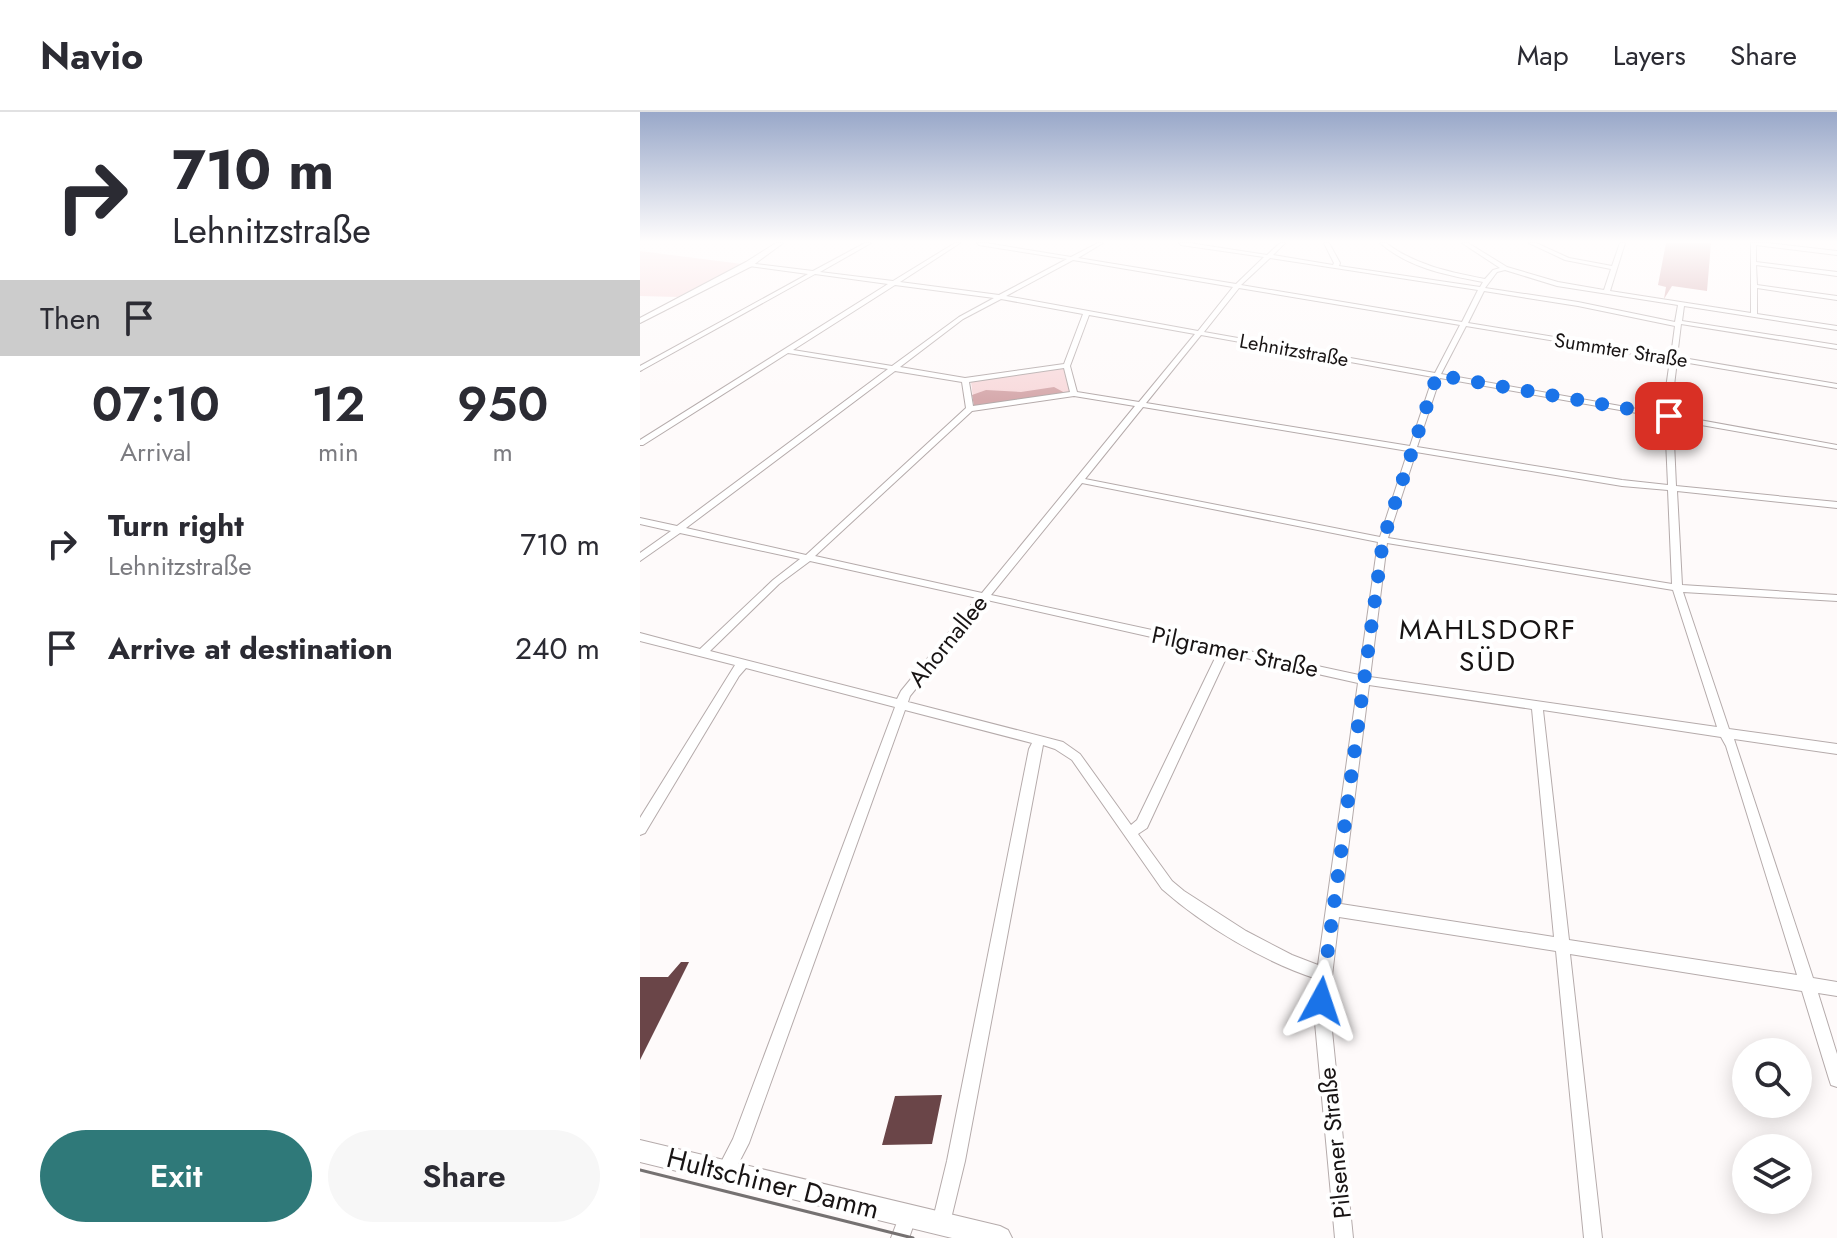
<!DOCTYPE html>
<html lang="en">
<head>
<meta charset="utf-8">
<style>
	:root { --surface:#fff; --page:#f7f7f7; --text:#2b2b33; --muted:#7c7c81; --line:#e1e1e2; --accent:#2f7979 }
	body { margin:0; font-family:Jost,sans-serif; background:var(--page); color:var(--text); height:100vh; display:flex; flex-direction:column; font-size:30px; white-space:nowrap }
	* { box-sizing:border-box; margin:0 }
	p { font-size:26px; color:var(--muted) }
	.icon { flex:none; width:44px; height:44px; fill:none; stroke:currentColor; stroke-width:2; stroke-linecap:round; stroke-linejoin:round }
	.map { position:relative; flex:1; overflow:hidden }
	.panel { display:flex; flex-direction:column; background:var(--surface); width:640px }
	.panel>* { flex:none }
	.banner { background:#fff; color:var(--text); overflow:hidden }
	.controls { position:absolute; left:1092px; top:926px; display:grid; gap:16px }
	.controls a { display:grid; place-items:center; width:80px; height:80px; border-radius:50%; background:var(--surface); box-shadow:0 4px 20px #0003; font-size:40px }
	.pin { position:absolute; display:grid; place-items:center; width:68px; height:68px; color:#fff; margin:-34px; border-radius:16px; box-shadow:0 4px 12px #0006 }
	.me { position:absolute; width:88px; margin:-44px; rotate:5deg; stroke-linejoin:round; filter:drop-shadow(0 0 6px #0008) }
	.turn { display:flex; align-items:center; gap:28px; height:168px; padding:0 40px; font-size:36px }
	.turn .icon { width:104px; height:104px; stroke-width:2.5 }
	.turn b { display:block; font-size:56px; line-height:68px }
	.then { display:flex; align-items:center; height:76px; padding:0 40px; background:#0003; gap:16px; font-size:30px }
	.eta { display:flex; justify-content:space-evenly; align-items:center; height:136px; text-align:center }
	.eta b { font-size:48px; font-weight:600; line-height:56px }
	.action { display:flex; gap:16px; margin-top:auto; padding:16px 40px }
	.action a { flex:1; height:92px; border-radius:48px; background:var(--accent); color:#fff; font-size:32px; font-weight:600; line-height:92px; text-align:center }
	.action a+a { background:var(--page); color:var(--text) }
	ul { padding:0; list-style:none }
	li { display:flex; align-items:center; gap:24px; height:104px; padding:0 40px }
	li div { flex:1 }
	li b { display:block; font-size:30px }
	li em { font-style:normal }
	header { display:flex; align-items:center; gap:48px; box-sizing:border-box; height:112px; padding:0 40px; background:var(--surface); border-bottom:2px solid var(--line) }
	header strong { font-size:38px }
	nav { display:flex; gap:44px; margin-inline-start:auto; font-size:28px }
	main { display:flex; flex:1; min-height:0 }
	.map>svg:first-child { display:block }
	.green { fill:#f8dadc }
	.forest { fill:#d6aaad }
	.building { fill:#6a4548 }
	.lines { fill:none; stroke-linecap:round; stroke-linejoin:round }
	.street-casing { stroke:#b5abab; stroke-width:2 }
	.secondary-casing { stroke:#b5abab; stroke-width:2 }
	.street { fill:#fff; fill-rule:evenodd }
	.secondary { fill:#fff; fill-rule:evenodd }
	.tram { stroke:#757171; stroke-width:3 }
	.route { stroke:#1a73e8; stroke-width:14; stroke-dasharray:0 25.2 }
	.labels { text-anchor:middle; stroke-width:8; stroke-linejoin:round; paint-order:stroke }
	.far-street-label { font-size:20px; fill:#181414; stroke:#fff }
	.street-label { font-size:24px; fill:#181414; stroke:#fff }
	.quarter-label { font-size:28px; letter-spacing:2px; fill:#181414; stroke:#fff }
	.near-street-label { font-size:28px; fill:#181414; stroke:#fff }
</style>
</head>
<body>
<header>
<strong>Navio</strong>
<nav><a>Map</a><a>Layers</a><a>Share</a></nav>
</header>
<main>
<section class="panel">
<div class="banner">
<div class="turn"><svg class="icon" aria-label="right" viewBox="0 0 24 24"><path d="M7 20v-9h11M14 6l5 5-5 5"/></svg><div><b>710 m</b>Lehnitzstraße</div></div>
<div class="then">Then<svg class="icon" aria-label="arrive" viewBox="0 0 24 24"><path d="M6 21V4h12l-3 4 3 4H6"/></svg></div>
</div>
<div class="eta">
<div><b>07:10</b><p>Arrival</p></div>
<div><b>12</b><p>min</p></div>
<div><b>950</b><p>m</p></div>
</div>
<ul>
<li><svg class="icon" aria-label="right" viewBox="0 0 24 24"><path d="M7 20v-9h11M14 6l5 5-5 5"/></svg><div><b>Turn right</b><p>Lehnitzstraße</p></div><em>710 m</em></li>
<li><svg class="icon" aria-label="arrive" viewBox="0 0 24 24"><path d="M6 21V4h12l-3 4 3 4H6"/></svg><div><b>Arrive at destination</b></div><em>240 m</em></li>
</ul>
<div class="action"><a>Exit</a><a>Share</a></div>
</section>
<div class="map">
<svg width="1197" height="1126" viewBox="0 0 1197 1126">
	<rect width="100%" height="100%" fill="#fefafa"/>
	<!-- green -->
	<path class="green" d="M0 139 102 152 38 185 0 184Z
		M424 256 430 281 334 294 331 270 334 267Z"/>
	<!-- forest -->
	<path class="forest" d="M1026 131H1071L1067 179 1032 174 1024 187 1026 175 1018 173Z
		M414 275 427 282 334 294 332 283 346 278 381 280Z"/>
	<!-- building -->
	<path class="building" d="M41 850H49L0 948V865H28Z
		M302 983 292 1032 242 1033 255 984Z"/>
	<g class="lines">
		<!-- street casing -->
		<g class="street-casing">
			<path id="street" d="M225 131H231L180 160 253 169 315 131H320L260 170 359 183 427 147 339 133 337 131H346L431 145 458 131H463L438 146 596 172 624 145 541 133 539 131H549L627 143 640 131H645L633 143 693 153 694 151 684 131H689L700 151 699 154 840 175 843 170C806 163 769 156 740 131H746C775 153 809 160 845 167L853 158 860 156 822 131H828L867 155 918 170 964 178 971 157 925 148 889 131H896L929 146 972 154 980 131H985L970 179 1111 201V131H1126L1197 139V143L1116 133V150L1197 160V164L1116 153 1117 173 1197 184V188L1117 176V202L1197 214V218L1044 194 1042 209 1197 233V237L1041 212 1037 245 1197 272V276L1037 249 1032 290V303L1197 333V337L1033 308 1036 374 1197 390V396L1037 379 1042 473 1197 483V489L1043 480 1089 617 1197 632V642L1094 627 1173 866 1197 870V884L1178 881 1197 942V975L1191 973 1189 967 1162 879 930 842 962 1126H944L916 839 699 805 689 889 713 1126H695L673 889 677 867C624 850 564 814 522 777L432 648 415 637 403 633 325 1049 310 1111 307 1117 301 1120 295 1117 292 1111 307 1049 389 637 392 631 265 598 109 1031 91 1066 85 1069 79 1066 76 1060 93 1027 255 595 106 556 99 564 5 721 0 723V706L95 553 0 529V521L60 537 133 468 160 447 40 421 0 449V441L31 419 0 412V406L37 414 248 257 148 241 3 333H0V328L248 172 175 162 2 258 0 259V254L168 162 109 154 107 151 173 159ZM630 146 838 178 822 210 601 173ZM433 148 593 175 558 219 366 184ZM865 158 917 174 1038 193 1035 210 938 190 845 176 857 160ZM255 173 354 186 319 205 252 254 153 238ZM599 176 820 213 795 261 564 220ZM844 179 938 194 1035 214 1031 244 828 211ZM361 187 443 202 424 252 325 266 260 255 323 207ZM449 203 555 222 499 290 437 280 430 254ZM826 214 1030 248 1024 290 1025 302 801 262ZM561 223 793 265 770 334 506 291ZM424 256 430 280 333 294 329 270ZM255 259 322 270 326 296 166 443 46 416ZM800 266 1025 306 1028 373 982 368 777 335ZM434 284 495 294 342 481 175 444 332 299ZM503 295 768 339 740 425 445 367ZM776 340 982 374 1028 378 1032 472 748 426ZM442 371 738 430 719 563 351 483ZM747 431 1033 478 1077 615 730 565ZM170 449 337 486 261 579 257 587 70 539 139 472ZM347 488 578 540 497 708 491 713 440 642 423 630 268 590 270 584ZM588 542 718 571 678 853 652 843 606 819 544 779 532 769 498 722 507 716ZM729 573 892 597 914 825 701 792ZM903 598 1081 625 1086 634 1157 863 929 828Z
				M268 1094 274 1097 277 1103 269 1126H251L262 1097Z"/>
		</g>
		<!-- secondary casing -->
		<g class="secondary-casing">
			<path id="secondary" d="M136 131H143L112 154 0 211V206L106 150Z
				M0 1028 360 1114 368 1118 372 1126H312L0 1050Z"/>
		</g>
		<!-- street -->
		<use href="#street" class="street"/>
		<!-- secondary -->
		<use href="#secondary" class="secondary"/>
		<!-- tram -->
		<path class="tram" d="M0 1058 273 1126"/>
	</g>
	<!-- sky -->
	<linearGradient id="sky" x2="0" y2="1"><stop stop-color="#99a8c9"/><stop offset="0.45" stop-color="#fffdfd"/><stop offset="1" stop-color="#fffdfd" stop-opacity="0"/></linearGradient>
	<rect width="1197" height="288" fill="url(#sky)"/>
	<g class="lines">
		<!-- route -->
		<path class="route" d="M681 889 743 428 797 263 1029 304"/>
	</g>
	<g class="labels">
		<!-- far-street labels -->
		<g class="far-street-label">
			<text transform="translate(654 238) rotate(10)" y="7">Lehnitzstraße</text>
			<text transform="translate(981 238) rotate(9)" y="7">Summter Straße</text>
		</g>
		<!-- street labels -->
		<g class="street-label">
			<text transform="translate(308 529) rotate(-51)" y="8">Ahornallee</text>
			<text transform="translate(595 540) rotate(12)" y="8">Pilgramer Straße</text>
			<text transform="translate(695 1031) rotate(-96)" y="8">Pilsener Straße</text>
		</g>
		<!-- quarter labels -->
		<g class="quarter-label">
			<text x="848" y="527">MAHLSDORF<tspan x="848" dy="32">SÜD</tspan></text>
		</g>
		<!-- near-street labels -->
		<g class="near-street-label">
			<text transform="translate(133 1071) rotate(14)" y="10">Hultschiner Damm</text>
		</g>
	</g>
</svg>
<div class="controls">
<a><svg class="icon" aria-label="search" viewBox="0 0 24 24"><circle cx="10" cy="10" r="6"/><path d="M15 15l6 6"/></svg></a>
<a><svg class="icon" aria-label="layers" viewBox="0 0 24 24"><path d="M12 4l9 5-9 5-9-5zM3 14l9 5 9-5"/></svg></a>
</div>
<div class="pin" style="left:1029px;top:304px;background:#d93025"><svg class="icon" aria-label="arrive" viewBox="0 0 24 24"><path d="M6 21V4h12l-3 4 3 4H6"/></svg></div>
<svg class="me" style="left:681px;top:889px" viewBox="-20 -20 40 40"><path d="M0-17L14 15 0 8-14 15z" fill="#1a73e8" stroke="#fff" stroke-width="4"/></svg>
</div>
</main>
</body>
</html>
